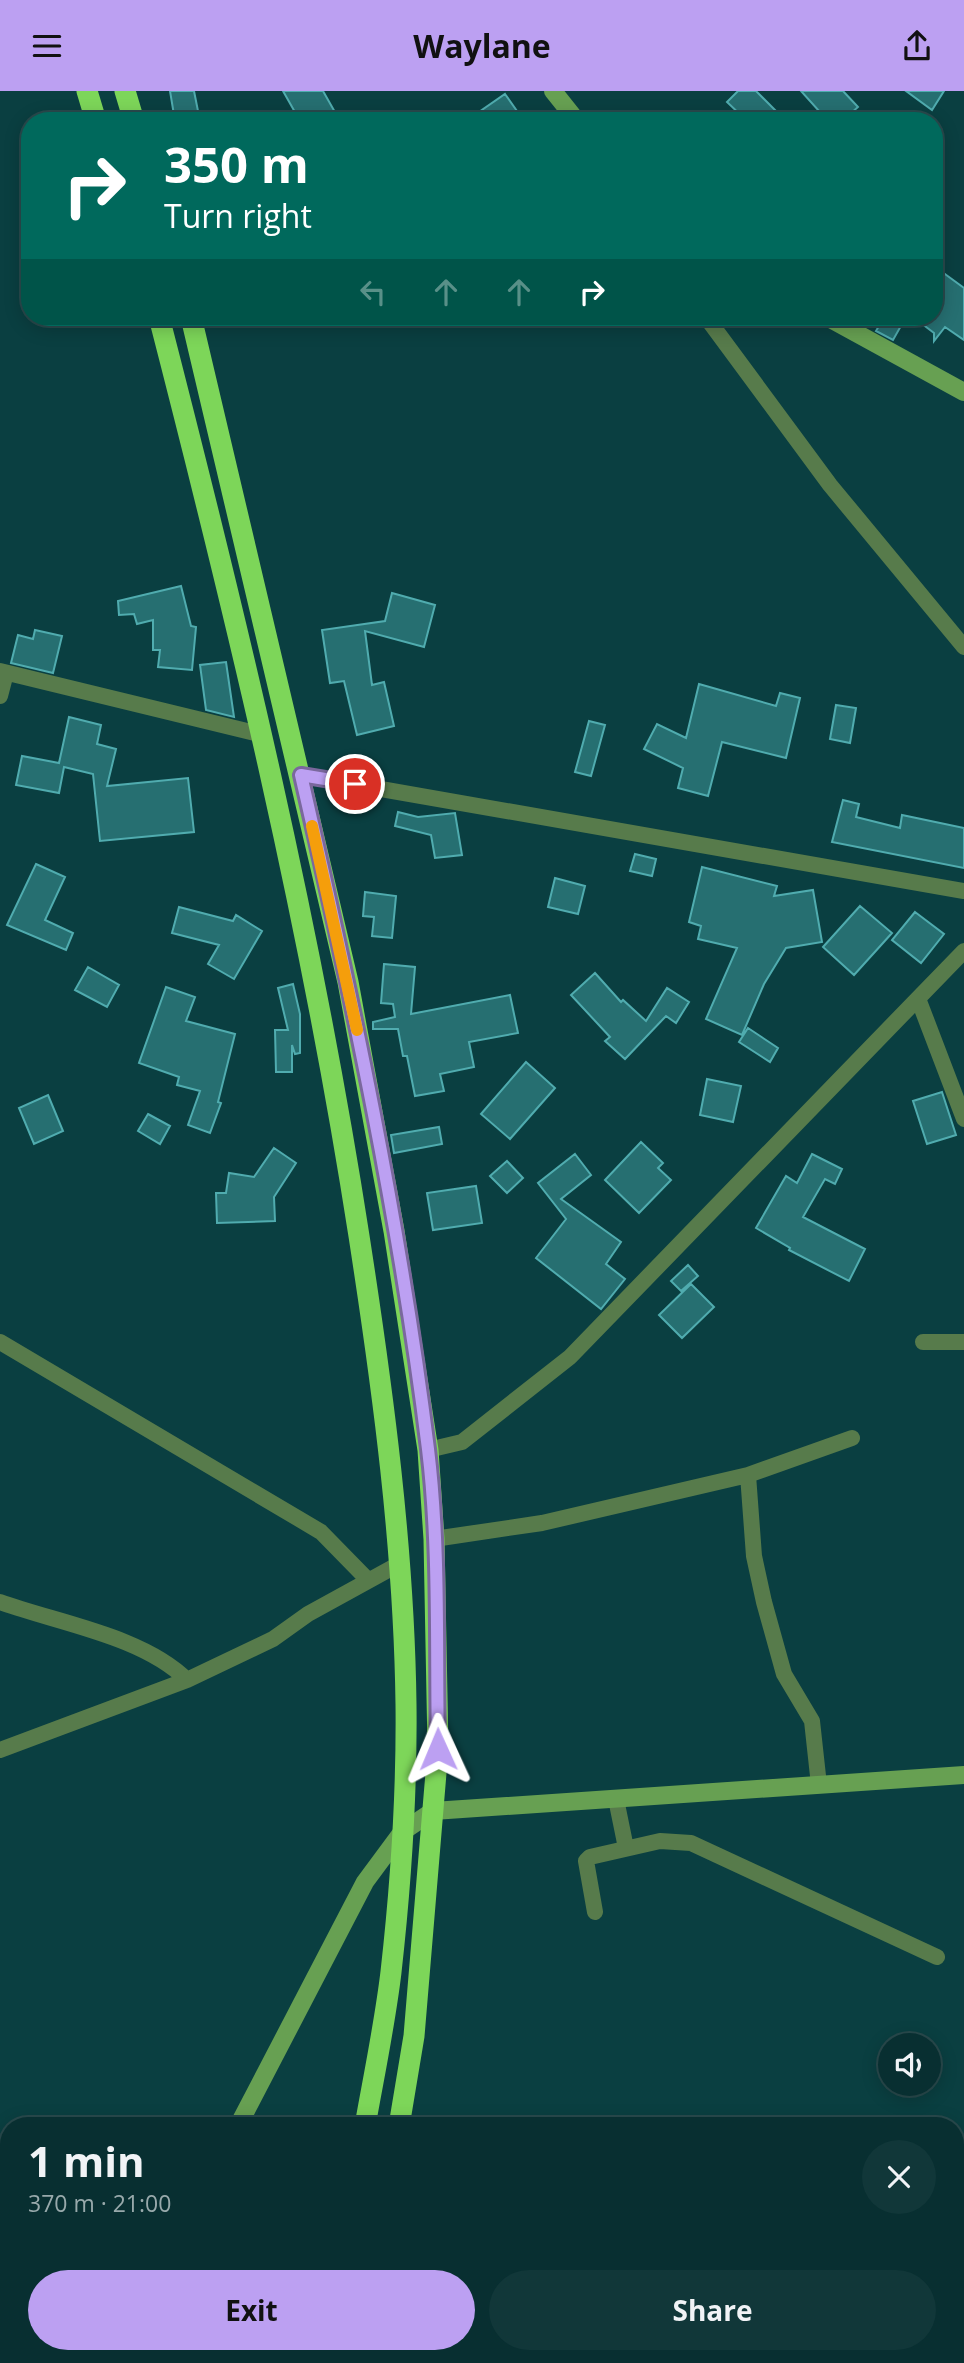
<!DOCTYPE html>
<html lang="en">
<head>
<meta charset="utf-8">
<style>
	:root { --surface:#082f31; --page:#113739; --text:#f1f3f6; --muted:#98a9ab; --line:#294a4d; --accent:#bca0f2 }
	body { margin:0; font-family:"Open Sans",sans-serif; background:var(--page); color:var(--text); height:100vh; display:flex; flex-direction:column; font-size:26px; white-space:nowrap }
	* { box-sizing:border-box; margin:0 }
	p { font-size:23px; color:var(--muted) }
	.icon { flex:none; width:38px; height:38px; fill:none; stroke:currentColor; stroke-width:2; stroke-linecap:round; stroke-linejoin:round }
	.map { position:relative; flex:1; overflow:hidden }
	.details { position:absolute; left:0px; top:2026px; width:964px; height:247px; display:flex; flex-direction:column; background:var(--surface); border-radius:28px 28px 0 0; box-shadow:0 4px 18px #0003,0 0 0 2px var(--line) }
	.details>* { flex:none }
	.hud { position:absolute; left:21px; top:21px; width:922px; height:214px; border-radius:28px; box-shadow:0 4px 18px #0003,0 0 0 2px var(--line); background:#00695c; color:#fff; overflow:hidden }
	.tools { position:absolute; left:878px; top:1942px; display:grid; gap:14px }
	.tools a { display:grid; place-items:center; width:63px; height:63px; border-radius:50%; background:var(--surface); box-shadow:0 4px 18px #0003,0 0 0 2px var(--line); font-size:35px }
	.pin { position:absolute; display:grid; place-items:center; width:60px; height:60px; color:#fff; margin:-30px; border:4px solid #fff; border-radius:50%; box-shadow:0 2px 7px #0007 }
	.me { position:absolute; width:77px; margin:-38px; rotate:359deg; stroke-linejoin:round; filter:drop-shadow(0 0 5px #0008) }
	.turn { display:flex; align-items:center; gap:24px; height:147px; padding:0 28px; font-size:32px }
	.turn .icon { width:91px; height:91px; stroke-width:2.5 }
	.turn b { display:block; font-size:49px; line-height:60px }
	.lanes { display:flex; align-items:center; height:66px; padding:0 28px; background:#0003; justify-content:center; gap:35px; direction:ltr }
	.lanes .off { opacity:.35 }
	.round { display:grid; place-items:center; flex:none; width:74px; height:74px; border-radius:37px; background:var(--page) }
	.summary { display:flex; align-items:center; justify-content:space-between; height:119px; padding:0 28px }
	h1 { font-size:42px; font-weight:700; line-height:52px }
	.action { display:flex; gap:14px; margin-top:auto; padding:14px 28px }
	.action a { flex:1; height:80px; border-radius:42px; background:var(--accent); color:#111; font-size:28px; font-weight:700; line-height:80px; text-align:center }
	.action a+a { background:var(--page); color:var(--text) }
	header { display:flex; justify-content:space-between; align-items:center; height:91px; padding:0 28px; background:var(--accent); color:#111; font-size:32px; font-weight:700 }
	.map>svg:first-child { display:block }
	.building { fill:#266f71; stroke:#50acaf; stroke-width:2 }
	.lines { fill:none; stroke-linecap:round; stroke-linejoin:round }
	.street { stroke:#577b4b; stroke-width:16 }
	.secondary { stroke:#67a052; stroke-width:18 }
	.highway { stroke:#7dd659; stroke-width:21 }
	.route-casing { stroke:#7a689d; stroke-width:18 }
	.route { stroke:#bca0f2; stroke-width:12 }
	.slow { stroke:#f59e0b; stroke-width:12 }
</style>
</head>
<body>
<header><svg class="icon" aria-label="menu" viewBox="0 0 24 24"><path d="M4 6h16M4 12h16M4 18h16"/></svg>Waylane<svg class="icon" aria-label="share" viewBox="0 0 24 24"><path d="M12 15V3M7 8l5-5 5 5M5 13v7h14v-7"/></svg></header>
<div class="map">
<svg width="964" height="2272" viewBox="0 0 964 2272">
	<rect width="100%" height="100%" fill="#0a3f41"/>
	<!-- building -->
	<path class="building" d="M170 0H194L200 30H175Z
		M283 0H323L340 30H300Z
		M738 0H756L786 30H747L727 11Z
		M801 0H843L858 16 842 30H828Z
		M906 0H944L932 19Z
		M505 3 524 30H466Z
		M934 175 964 197V249L945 236 934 250V242L913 226H934Z
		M884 226H906L893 249 876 240Z
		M181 495 191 535 196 536 192 579 158 576 160 559H153V529L137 533 134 523 119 524 118 510Z
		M392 502 435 514 424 556 365 540 372 594 384 591 394 635 357 644 344 590 330 592 322 539 385 530Z
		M35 539 62 545 53 582 11 572 18 544 33 548Z
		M226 571 234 626 206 619 200 574Z
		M699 593 776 615 780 602 800 607 786 667 722 651 708 705 678 697 683 677 644 658 657 633 686 647Z
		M836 614 856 617 850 652 830 648Z
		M69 626 101 634 97 653 116 658 107 695 188 687 194 741 100 750 93 683 64 676 59 702 16 694 22 665 59 672Z
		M589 630 605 634 591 685 575 681Z
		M843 709 859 713 856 726 900 737 902 724 964 737V777L832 751Z
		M398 721 418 726 455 722 462 764 435 767 431 744 395 735Z
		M635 763 656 768 652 785 630 780Z
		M36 773 65 786 45 829 73 842 66 859 7 834Z
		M702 776 777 795 774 805 813 799 822 851 786 857 764 893 742 944 706 928 737 857 698 848 701 835 689 831Z
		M555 787 585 795 578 823 548 816Z
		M365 801 396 805 392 847 372 845 374 826 363 825Z
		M860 815 892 842 854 884 823 856Z
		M179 816 233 830 236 824 262 840 234 888 208 873 219 854 172 842Z
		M915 821 944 843 921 872 892 849Z
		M384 873 415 876 411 923 510 904 518 942 469 951 474 976 440 983 444 1000 415 1005 407 965H403L398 938H373V931L395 926 393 913 381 912Z
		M88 876 119 894 107 916 75 899Z
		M595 882 621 911 623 909 646 930 667 897 689 911 676 932 666 925 625 968 605 950 610 946 571 904Z
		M293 893 300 923V962L295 963 292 954V981H276L275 939H288L278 897Z
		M166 896 195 906 186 930 235 943 218 1011 221 1012 210 1042 188 1034 200 1000 177 994 179 986 139 972Z
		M748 937 778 957 770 971 739 951Z
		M526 971 555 997 510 1048 481 1023Z
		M707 988 741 995 733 1031 700 1024Z
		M942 1001 956 1044 927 1053 913 1010Z
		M48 1004 63 1040 34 1053 19 1017Z
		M148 1023 170 1035 160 1053 138 1040Z
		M439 1036 442 1053 394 1062 391 1044Z
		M641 1051 663 1072 658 1077 671 1089 639 1122 605 1089Z
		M274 1057 296 1072 274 1106 275 1130 217 1132 216 1102H226L229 1082 254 1086Z
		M575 1063 591 1084 561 1108 621 1151 606 1173 625 1188 601 1218 536 1167 566 1128 538 1092Z
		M812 1063 842 1078 835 1093 825 1088 803 1126 865 1158 849 1190 789 1159 790 1157 756 1137 786 1085 797 1092Z
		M507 1070 523 1087 507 1102 490 1085Z
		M476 1095 482 1132 433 1139 427 1102Z
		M688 1174 698 1185 681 1200 671 1190Z
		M691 1193 714 1216 682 1247 659 1224Z"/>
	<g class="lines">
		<!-- street -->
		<path class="street" d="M706 226 830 394 964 556
			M0 580 263 644
			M0 605 6 582
			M301 684 964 800
			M919 910 964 1028
			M0 1251 321 1441 368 1489
			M923 1251H964
			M428 1359 462 1351 570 1266 964 860
			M748 1384 754 1465 764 1511 784 1583 812 1630 819 1694
			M434 1448 542 1432 748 1384 852 1347
			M0 1511C58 1532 143 1545 187 1589
			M0 1659 187 1589 273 1548 308 1523 399 1473
			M616 1708 626 1757
			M595 1821 586 1770 590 1766 660 1750 691 1752 937 1866
			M956 2082 964 2072
			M797 2272 803 2264"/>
		<!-- secondary -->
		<path class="secondary" d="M553 0 577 30
			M827 226 964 301
			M238 2035 365 1791 402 1741 433 1720 964 1684
			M108 2272 112 2264"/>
		<!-- highway -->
		<path class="highway" d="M87 0 96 30
			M125 0 134 30
			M159 226C237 529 311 835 359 1145 383 1300 404 1457 406 1613 407 1702 401 1792 391 1881 385 1932 374 1984 365 2035
			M191 226 348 891 394 1140 428 1359 434 1448 438 1658 414 1945 399 2035
			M301 2272 303 2264
			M340 2272 343 2264"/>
	</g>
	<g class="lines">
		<!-- route casing -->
		<g class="route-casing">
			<path id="route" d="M355 693 301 684C352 906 400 1131 428 1358 440 1457 436 1559 438 1658"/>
		</g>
		<!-- route -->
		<use href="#route" class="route"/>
		<!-- slow -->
		<path class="slow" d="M312 735 357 939"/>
	</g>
</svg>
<div class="tools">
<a><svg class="icon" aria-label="sound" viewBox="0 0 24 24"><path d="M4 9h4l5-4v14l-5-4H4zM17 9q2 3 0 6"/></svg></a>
</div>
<div class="pin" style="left:355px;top:693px;background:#d93025"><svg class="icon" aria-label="arrive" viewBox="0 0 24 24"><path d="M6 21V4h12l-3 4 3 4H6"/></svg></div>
<svg class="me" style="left:438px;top:1658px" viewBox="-20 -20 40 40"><path d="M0-17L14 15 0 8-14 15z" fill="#bca0f2" stroke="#fff" stroke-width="4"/></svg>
<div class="hud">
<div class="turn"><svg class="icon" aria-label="right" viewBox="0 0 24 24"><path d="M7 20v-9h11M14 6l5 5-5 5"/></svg><div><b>350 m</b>Turn right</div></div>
<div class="lanes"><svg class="icon off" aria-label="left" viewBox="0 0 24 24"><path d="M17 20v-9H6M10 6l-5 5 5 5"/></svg><svg class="icon off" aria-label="ahead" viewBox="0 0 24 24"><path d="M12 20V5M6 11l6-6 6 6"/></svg><svg class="icon off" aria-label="ahead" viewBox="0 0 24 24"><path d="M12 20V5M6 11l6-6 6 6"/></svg><svg class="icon" aria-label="right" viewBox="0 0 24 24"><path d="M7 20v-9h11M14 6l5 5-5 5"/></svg></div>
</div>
<section class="details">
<div class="summary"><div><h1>1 min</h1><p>370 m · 21:00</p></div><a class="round"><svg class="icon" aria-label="close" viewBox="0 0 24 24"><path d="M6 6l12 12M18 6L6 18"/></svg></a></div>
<div class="action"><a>Exit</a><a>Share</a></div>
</section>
</div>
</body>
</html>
